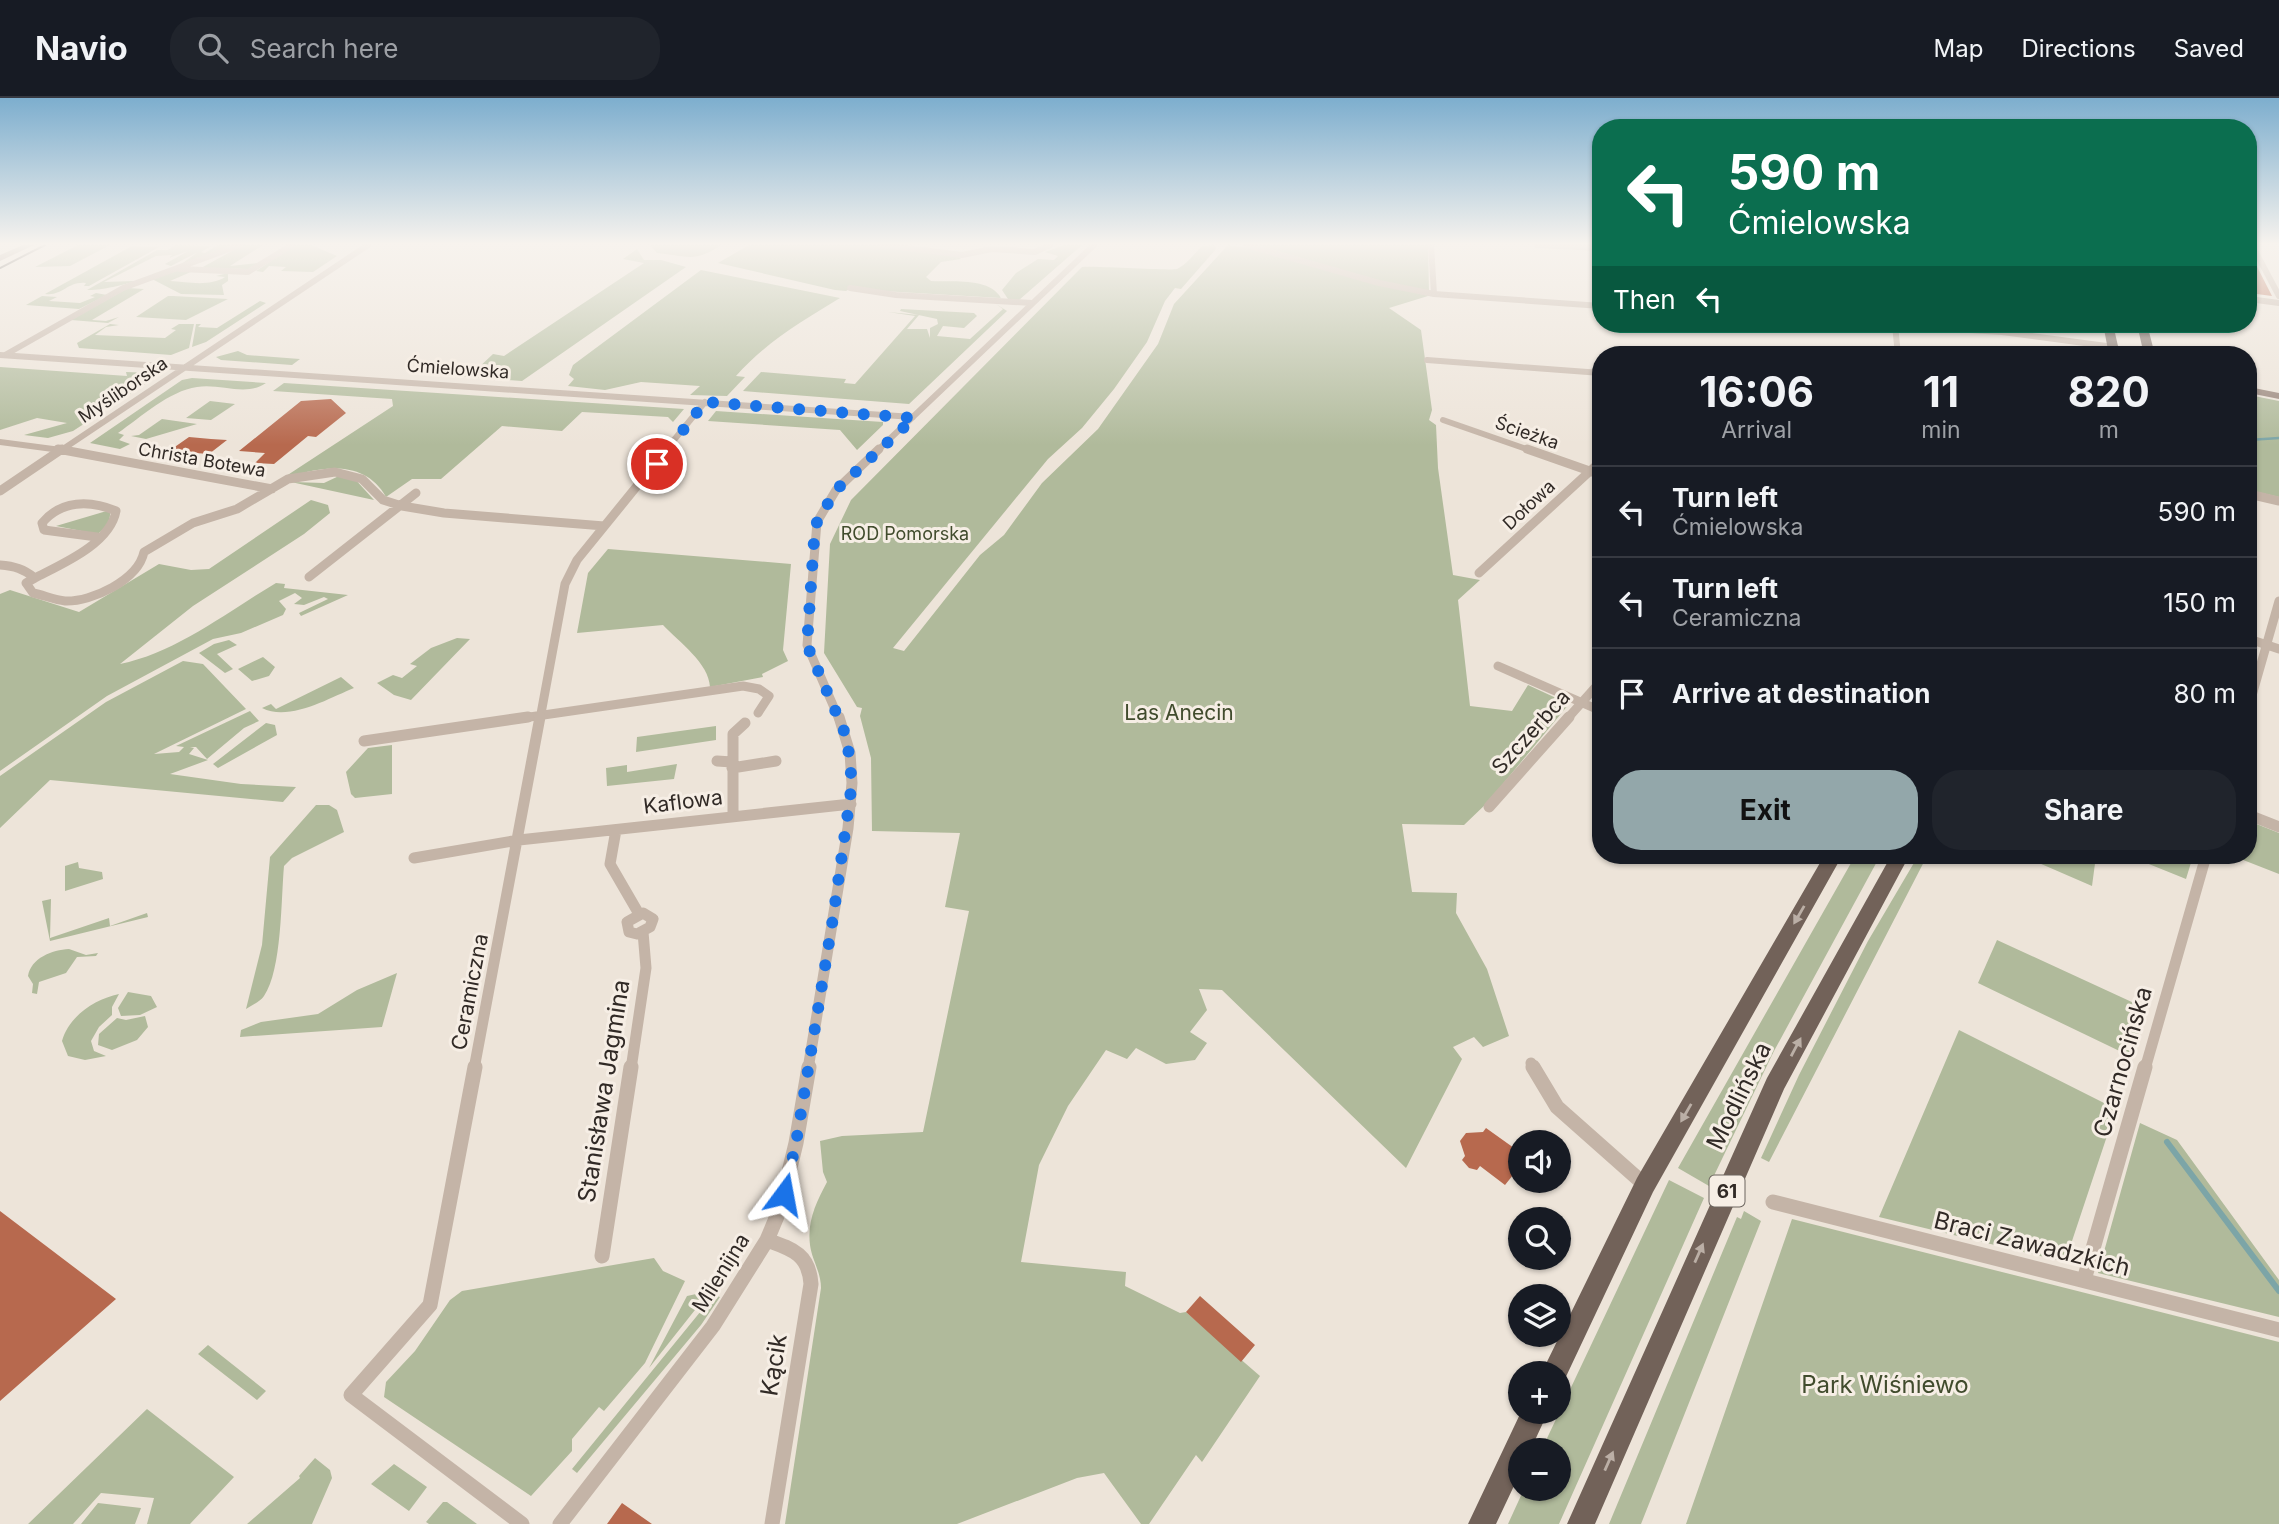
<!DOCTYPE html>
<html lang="en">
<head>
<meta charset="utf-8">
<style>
	:root { --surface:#171b24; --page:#20242c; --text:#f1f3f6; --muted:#9ea1a6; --line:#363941; --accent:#93a7aa }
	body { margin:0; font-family:Inter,sans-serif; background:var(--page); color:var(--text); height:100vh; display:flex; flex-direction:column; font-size:26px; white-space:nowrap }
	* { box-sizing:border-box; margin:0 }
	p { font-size:23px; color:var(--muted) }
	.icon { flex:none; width:38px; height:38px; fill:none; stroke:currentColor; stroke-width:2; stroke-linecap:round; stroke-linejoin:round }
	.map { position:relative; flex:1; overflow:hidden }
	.details { position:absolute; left:1592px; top:248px; width:665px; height:518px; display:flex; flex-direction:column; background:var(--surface); border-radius:28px; box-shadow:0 2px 5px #0004 }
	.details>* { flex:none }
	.banner { position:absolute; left:1592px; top:21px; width:665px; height:214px; border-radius:28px; box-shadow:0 2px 5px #0004; background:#0b6e4f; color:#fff; overflow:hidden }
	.controls { position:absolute; left:1508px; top:1032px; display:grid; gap:14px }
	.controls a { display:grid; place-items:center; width:63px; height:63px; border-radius:50%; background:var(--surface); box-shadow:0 2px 5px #0004; font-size:35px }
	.pin { position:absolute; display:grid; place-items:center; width:60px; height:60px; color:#fff; margin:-30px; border:4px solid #fff; border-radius:50%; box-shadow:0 2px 7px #0007 }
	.me { position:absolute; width:77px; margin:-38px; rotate:13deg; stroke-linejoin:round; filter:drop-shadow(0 0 5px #0008) }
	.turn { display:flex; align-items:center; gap:24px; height:147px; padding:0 21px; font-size:32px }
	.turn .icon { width:91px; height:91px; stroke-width:2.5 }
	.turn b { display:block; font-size:49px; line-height:60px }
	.then { display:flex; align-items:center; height:66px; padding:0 21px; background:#0003; gap:14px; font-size:26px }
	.eta { display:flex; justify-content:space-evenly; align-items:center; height:119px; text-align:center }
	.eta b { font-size:42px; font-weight:700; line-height:49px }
	.action { display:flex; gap:14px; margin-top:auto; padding:14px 21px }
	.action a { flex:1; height:80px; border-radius:28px; background:var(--accent); color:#111; font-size:28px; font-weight:700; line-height:80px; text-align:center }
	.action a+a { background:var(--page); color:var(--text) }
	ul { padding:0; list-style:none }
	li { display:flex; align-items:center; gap:21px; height:91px; padding:0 21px; border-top:2px solid var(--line) }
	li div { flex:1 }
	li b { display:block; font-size:26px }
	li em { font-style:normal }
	header { display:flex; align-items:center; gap:42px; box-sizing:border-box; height:98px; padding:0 35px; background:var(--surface); border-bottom:2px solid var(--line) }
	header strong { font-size:33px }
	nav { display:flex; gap:38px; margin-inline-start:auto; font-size:24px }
	.search { width:490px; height:63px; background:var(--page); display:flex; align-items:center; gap:18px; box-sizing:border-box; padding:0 24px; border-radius:28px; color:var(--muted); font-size:26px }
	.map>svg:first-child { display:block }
	.green { fill:#b0ba9b }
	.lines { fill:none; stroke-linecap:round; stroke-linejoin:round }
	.stream-far1 { stroke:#7ca5a7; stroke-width:2.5 }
	.stream { stroke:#7ca5a7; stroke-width:6 }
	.building { fill:#b7694e }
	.street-far3 { stroke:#c4b4a7; stroke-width:6 }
	.street-far2 { stroke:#c4b4a7; stroke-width:9 }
	.street-far1 { stroke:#c4b4a7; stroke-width:11 }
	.street { stroke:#c4b4a7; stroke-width:15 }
	.secondary { fill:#978479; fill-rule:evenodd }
	.primary { fill:#726259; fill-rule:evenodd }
	.tram { stroke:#312a26; stroke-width:2 }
	.oneway { fill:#bbafa6 }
	.route { stroke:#1a73e8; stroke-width:12; stroke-dasharray:0 21.6 }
	.labels { text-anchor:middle; stroke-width:6; stroke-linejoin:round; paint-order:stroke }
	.far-street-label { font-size:18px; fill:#312a26; stroke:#f6eee5 }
	.far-park-label { font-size:18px; fill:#414c2d; stroke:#f6eee5 }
	.shield { fill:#f6eee5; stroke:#6c655f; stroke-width:2 }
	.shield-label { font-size:19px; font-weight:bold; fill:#312a26 }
	.park-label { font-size:21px; fill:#414c2d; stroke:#f6eee5 }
	.street-label { font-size:21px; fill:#312a26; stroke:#f6eee5 }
	.near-street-label { font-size:24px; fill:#312a26; stroke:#f6eee5 }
	.near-park-label { font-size:24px; fill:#414c2d; stroke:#f6eee5 }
</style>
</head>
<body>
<header>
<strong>Navio</strong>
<div class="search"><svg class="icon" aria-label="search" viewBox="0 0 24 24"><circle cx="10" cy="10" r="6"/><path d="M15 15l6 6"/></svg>Search here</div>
<nav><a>Map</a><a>Directions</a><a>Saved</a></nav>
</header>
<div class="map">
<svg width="2279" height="1426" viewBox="0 0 2279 1426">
	<rect width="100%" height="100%" fill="#ede4d9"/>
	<!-- green -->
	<path class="green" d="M78 147H110L70 168 35 169Z
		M175 147 211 148 201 154 205 155 218 147H236L180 167 198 154 171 168 165 166 188 153 169 160 172 157 156 158 104 184 135 183C125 187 97 193 87 192L157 152H168Z
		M243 147H263L230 168 258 165 249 171 201 170Z
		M295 147H311L337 158 313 174 281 173 286 169 269 168 263 174 256 173Z
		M650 147H721C695 165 687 158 657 155Z
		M749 147H878L959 159 961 161 941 164 926 179 931 183C951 184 990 179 1001 200L882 193 854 188 846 193 835 192 718 165Z
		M1064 147H1082L1019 202 1008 201 1002 192 1016 175 1038 161 1054 162 1058 158 1045 154Z
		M1215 147 1216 151 1181 191 1175 190 1165 203 1147 244 1114 291 1082 330 1048 361 893 550 904 553 980 457 1004 437 1042 385 1098 331 1158 246 1174 206 1228 147 1261 152 1426 196 1428 198 1389 210 1421 232 1432 312 1429 322 1436 327 1438 370 1453 477 1480 482 1458 502 1470 608 1512 613 1528 587 1569 606 1488 704 1464 727 1402 726 1412 794 1457 795 1456 815 1487 871 1509 938 1483 949 1474 939 1453 949 1462 961 1406 1070 1222 892 1199 891 1207 912 1190 934 1207 945 1195 962 1166 966 1136 950 1127 961 1106 952 1068 1008 1039 1067 1021 1164 1126 1174 1125 1188 1180 1215 1186 1214 1260 1278 1202 1364 1196 1357 1149 1426H1141L1104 1375 1077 1380 957 1426H785L821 1190C821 1174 812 1162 810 1147 807 1123 816 1105 827 1084L823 1074 820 1043 842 1038 923 1034 969 813 945 809 960 735 872 733 871 660 860 618 862 610 857 609 824 555 830 446 851 402 1082 169C1096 168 1171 173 1177 171 1186 167 1195 155 1202 148Z
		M1257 147H1428L1429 194 1386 185Z
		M132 148 159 149 89 188H84L86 185C67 183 64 198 45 196Z
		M637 151 644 162H661L686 169 522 283 454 278 463 270 476 272 493 256 504 258 644 165 623 161Z
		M701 172 840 200C802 223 765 245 736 278L745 279 727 298 690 297 700 288 641 284 605 292 568 288 574 281 569 277 573 267Z
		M172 173H193L170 183C188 184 209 189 225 179L216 178 228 175V183L222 187 224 197 181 196 152 181Z
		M128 190 144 191 92 222 106 223 119 219 108 225 71 222Z
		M96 195 107 197 79 211 26 207 42 198 57 199 49 203 80 205 95 199 90 198Z
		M168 198H173L228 201 186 222 136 219Z
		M260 203 266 205 206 244 192 249 196 226H201L198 229 217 230Z
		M996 206 1007 213 909 306 743 293 761 274 846 281 844 285 855 286 915 218 888 214 919 217 907 231H927L930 240V230L938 226 937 221 900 213 901 211 974 215 977 218 964 230 943 228 937 238 970 241 1003 211Z
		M110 226 119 227 106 229 95 237 165 240 176 232 171 231 179 226H194L189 250 171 257 79 250 77 245Z
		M238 253 247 257 300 261 292 267 221 262 216 259Z
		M0 269 127 278 126 274 155 275 156 279 73 333 48 340 24 337 67 325 37 320 0 332Z
		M192 280 266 285C246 299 220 285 197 289 169 293 141 319 118 335L124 337 119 342 130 346 120 351 90 345 182 282Z
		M284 285 684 311 673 324 668 319 582 314 562 333 502 328 441 381H412L386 399C364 359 316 369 280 382L393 308 392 301 273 293Z
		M2249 297 2279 303V399L2249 392Z
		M210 303 235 306 211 322 186 320Z
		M716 313 883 324V327L857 352 840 332 708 323Z
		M162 321 197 326 146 341 131 338 139 337Z
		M341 377 354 380 374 402 291 384 324 385Z
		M311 402 328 407 330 415 304 436 193 508 120 566C176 555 227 514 276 485L285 486 284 490 348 497 301 518 299 515 328 501 324 499 304 507 294 506 302 500 295 495 279 503 286 511 283 517 241 535 213 541 107 598 0 673V496L10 492 79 514 159 466 191 472 209 471Z
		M110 412C111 423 106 431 97 436L56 428Z
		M608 451 791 466 783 552 788 563 762 576 763 579 710 589C709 565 679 544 663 527L577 535 588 475Z
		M457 540 470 541 411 602 394 597 377 585 393 577 402 580 417 568 410 566 431 550Z
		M229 542 237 547 217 556 233 571 225 575 199 555 214 546Z
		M263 559 275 569 269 578 252 583 238 571Z
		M183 563 203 566 246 611 154 656 179 654 184 649 176 648 250 613 259 623 244 630 207 661 196 649H190L194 650 189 656 208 662 170 676 241 686 296 689 283 704 50 682 0 730V678L106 604Z
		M341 579 354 590C329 600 289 624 262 610L271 606 276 611Z
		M266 625 275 627 277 637 218 670 213 666Z
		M716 628V642L636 654 637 639Z
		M392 647V696L355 700 351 696 346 674 368 650Z
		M677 666 674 681 607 688 606 670 627 667V674Z
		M316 707H329L337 712 344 734 292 760 284 768C281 801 282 872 264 898 260 904 252 907 246 911L262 847 270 759Z
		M2249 723 2279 735V776L2233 758H2249Z
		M1855 758H1880L1774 953 1709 1088 1678 1070Z
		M1918 758H1927L1769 1064 1761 1060 1799 977 1868 843Z
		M2033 758H2096L2092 788 2032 762Z
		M2129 758H2193L2186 781Z
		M78 764 79 770 102 774 103 781 65 793V768Z
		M51 801 50 840 109 820 110 828 147 815 148 819 50 843 42 803Z
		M1997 842 2147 911 2132 959 1978 885Z
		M69 851 86 857 98 855 96 858 77 859 66 875 39 884 37 896 32 895 33 886 28 878C31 860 52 852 69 851Z
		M397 875 382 929 240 939 241 932 261 924 318 916 357 892Z
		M128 894 151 898 157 909 140 917 121 918 118 910Z
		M119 896 112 909V917L99 929 91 943 94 953 106 958 85 962 68 958 62 943C69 918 95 901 119 896Z
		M145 918 148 929 137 942 112 952 98 947 99 936 117 920 126 922Z
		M1959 932 2116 1011 2065 1164 1879 1119Z
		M2140 1025 2177 1042 2279 1182V1219L2098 1175Z
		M1669 1082 1704 1100 1559 1426H1508L1524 1391H1559V1353H1541Z
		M1744 1113 1761 1123 1641 1426H1609L1737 1119 1741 1121Z
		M1792 1121 2279 1244V1426H1686Z
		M654 1160 663 1173 685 1183 645 1265 604 1313 599 1309 572 1341V1353L531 1398 384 1299 386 1284 415 1253 450 1202 462 1193Z
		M710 1193 649 1270 687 1198Z
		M714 1197 720 1199 701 1227 577 1375 572 1371Z
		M208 1247 266 1293 257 1302 198 1256Z
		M147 1311 234 1379 190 1426H147L154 1400 101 1395 73 1426H28Z
		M315 1360 330 1372 332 1380 312 1426H247L300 1380 299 1378Z
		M394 1366 427 1389 409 1413 371 1386Z
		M443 1404H447L477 1426H429L426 1424Z
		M98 1405 141 1410 135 1426H81Z"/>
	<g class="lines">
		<!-- stream-far1 -->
		<path class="stream-far1" d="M2249 342 2279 340"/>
		<!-- stream -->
		<path class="stream" d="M2167 1044 2279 1193"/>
	</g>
	<!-- building -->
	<path class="building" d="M2249 153 2271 196 2272 198 2249 195Z
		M331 301 346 315 316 339 308 338 274 366 255 365 265 355 239 353 301 303Z
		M189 339 211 341 227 342 209 356 169 353Z
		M1486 1030 1521 1055V1067L1505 1087 1480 1068 1477 1072 1469 1070 1462 1062 1465 1058 1460 1043 1466 1035 1483 1034Z
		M0 1113 116 1201 0 1303Z
		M1200 1198 1255 1247 1241 1264 1186 1214Z
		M622 1405 652 1426H607Z"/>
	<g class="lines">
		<!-- street-far3 -->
		<path class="street-far3" d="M882 147 962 157 992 151 1035 154 1050 147
			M1246 147 1379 185 1434 196 1601 208
			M1431 147 1434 196
			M1537 147 1601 150
			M2252 147 2279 198
			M180 171 248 174 292 147
			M850 190 896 197 1032 205
			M2249 201 2279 205
			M1871 226 2002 234 2114 249
			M1895 227 1898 257
			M0 257 913 319
			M5 257 123 190 240 147
			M1427 262 1601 275
			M1443 322 1532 353
			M0 344 68 353
			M60 353 368 147
			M665 353 705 304
			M877 353 1094 147"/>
		<!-- street-far2 -->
		<path class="street-far2" d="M58 351 272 391
			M1527 351 1601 377
			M0 393 62 351
			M2249 396 2279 403
			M0 467C14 468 24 471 35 480L26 485 33 495C43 497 55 502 65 503 92 504 138 482 144 454L193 425 237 411 288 381 335 374 362 381 383 402 402 408 444 415 604 428
			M1479 475 1601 363
			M309 479 416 395
			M35 480C62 466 110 446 116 413 90 402 61 402 42 425L44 432 97 439
			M2249 541 2279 551
			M1498 568 1601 613
			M2249 608 2279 503
			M516 621 743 588 759 591 769 598 758 615
			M540 621 565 486 577 462 667 351
			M839 621 807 547 817 424 836 392 879 351
			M1567 621 1601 583"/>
		<!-- street-far1 -->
		<path class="street-far1" d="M364 643 528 619
			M717 663 732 664
			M732 670 776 663
			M1489 709 1569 619
			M2249 717 2279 729
			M733 718V636L745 625
			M616 732 610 766 639 816
			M414 760 519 742 851 706
			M643 815 653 821 650 829 637 836 629 834 627 824Z
			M1531 965 1534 971
			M474 971 540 619
			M631 971 646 870 643 834
			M808 971 848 730 852 685 850 655 839 619
			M2145 971 2206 758"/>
		<!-- street -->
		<path class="street" d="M475 969 430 1207 351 1297 522 1426
			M1533 969 1557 1009 1645 1087
			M1773 1104 2279 1232
			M767 1142C792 1151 809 1156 811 1186L772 1426
			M602 1158 631 969
			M2084 1182 2145 969
			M560 1426 713 1228 767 1142 780 1111 796 1045 809 969"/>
		<!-- secondary -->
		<path class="secondary" d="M23 147H34L0 163V157Z
			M2111 247H2117L2131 257H2120L2111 251Z
			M2249 289 2279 295V301L2249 295Z"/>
		<!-- primary -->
		<path class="primary" d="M2103 226H2113L2120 257H2109Z
			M2137 226H2147L2155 257H2144Z
			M1824 758H1842L1653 1094 1563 1285 1559 1287V1276H1541L1637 1080Z
			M1891 758H1909L1784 991 1595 1426H1567L1767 980Z
			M1521 1314H1548L1530 1353H1521V1373L1496 1426H1468Z"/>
		<!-- tram -->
		<path class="tram" d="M0 170 45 147"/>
	</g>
	<!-- one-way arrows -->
	<defs><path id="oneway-solid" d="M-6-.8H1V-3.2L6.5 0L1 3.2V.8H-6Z" transform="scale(1.75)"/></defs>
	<g class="oneway">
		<use href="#oneway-solid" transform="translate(1799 817) rotate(120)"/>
		<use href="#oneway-solid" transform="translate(1796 949) rotate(-62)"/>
		<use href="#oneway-solid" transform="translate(1686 1015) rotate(120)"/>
		<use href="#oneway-solid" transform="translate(1699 1155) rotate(-66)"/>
		<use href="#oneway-solid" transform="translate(1609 1363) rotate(-66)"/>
	</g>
	<!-- sky -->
	<linearGradient id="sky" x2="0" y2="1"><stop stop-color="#7daece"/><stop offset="0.42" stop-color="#f7f3ee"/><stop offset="1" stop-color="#f7f3ee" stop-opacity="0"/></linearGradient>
	<rect width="2279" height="347" fill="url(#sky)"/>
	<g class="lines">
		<!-- route -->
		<path class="route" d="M657 366 705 304 914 320 836 392 817 424 814 442 807 547 847 640 852 685 833 820 796 1045 784 1096"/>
	</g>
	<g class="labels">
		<!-- far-street labels -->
		<g class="far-street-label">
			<text transform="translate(458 271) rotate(4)" y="6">Ćmielowska</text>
			<text transform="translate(123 292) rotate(-34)" y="6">Myśliborska</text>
			<text transform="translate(1527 335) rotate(19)" y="6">Ścieżka</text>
			<text transform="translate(202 362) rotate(10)" y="6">Christa Botewa</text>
			<text transform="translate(1529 407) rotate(-43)" y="6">Dołowa</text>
		</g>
		<!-- far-park labels -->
		<g class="far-park-label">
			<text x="905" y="442">ROD Pomorska</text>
		</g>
		<!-- shield labels -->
		<rect class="shield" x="1709.5" y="1077.5" width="35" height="31" rx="5"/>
		<g class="shield-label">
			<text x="1727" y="1100">61</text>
		</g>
		<!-- park labels -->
		<g class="park-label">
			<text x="1179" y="622">Las Anecin</text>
		</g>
		<!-- street labels -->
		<g class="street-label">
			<text transform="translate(1531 634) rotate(-48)" y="7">Szczerbca</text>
			<text transform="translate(683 704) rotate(-7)" y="7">Kaflowa</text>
			<text transform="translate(470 894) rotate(-79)" y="7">Ceramiczna</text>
			<text transform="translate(721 1175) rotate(-58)" y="7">Milenijna</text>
		</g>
		<!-- near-street labels -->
		<g class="near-street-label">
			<text transform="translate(2123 964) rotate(-74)" y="8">Czarnocińska</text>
			<text transform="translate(604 993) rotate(-81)" y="8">Stanisława Jagmina</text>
			<text transform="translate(1739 998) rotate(-64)" y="8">Modlińska</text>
			<text transform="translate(2032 1146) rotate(14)" y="8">Braci Zawadzkich</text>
			<text transform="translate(774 1267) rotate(-81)" y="8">Kącik</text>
		</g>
		<!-- near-park labels -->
		<g class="near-park-label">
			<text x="1885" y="1295">Park Wiśniewo</text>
		</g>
	</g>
</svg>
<div class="controls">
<a><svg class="icon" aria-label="sound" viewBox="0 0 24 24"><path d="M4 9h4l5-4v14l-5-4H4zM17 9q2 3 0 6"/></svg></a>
<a><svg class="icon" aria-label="search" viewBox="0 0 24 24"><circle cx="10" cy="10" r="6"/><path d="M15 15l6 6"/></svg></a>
<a><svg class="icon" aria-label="layers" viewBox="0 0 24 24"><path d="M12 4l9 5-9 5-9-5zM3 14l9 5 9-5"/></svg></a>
<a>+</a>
<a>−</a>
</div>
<div class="pin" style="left:657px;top:366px;background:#d93025"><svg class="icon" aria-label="arrive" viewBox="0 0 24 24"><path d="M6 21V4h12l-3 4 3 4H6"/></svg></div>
<svg class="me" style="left:784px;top:1096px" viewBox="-20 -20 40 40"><path d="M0-17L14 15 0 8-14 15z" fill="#1a73e8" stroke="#fff" stroke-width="4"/></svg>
<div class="banner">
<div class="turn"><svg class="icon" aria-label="left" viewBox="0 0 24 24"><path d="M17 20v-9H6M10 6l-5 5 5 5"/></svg><div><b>590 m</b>Ćmielowska</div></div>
<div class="then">Then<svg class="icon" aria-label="left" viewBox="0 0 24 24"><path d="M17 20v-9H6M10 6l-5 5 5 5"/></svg></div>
</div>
<section class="details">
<div class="eta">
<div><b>16:06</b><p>Arrival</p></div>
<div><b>11</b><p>min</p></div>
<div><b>820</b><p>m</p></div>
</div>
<ul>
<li><svg class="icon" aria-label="left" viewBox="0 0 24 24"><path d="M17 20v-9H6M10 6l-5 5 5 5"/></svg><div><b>Turn left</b><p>Ćmielowska</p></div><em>590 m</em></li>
<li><svg class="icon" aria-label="left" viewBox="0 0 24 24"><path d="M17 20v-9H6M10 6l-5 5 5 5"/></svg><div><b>Turn left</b><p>Ceramiczna</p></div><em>150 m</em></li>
<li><svg class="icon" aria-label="arrive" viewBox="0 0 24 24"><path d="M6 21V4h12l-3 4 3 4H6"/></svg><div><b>Arrive at destination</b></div><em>80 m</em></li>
</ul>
<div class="action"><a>Exit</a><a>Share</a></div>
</section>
</div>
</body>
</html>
